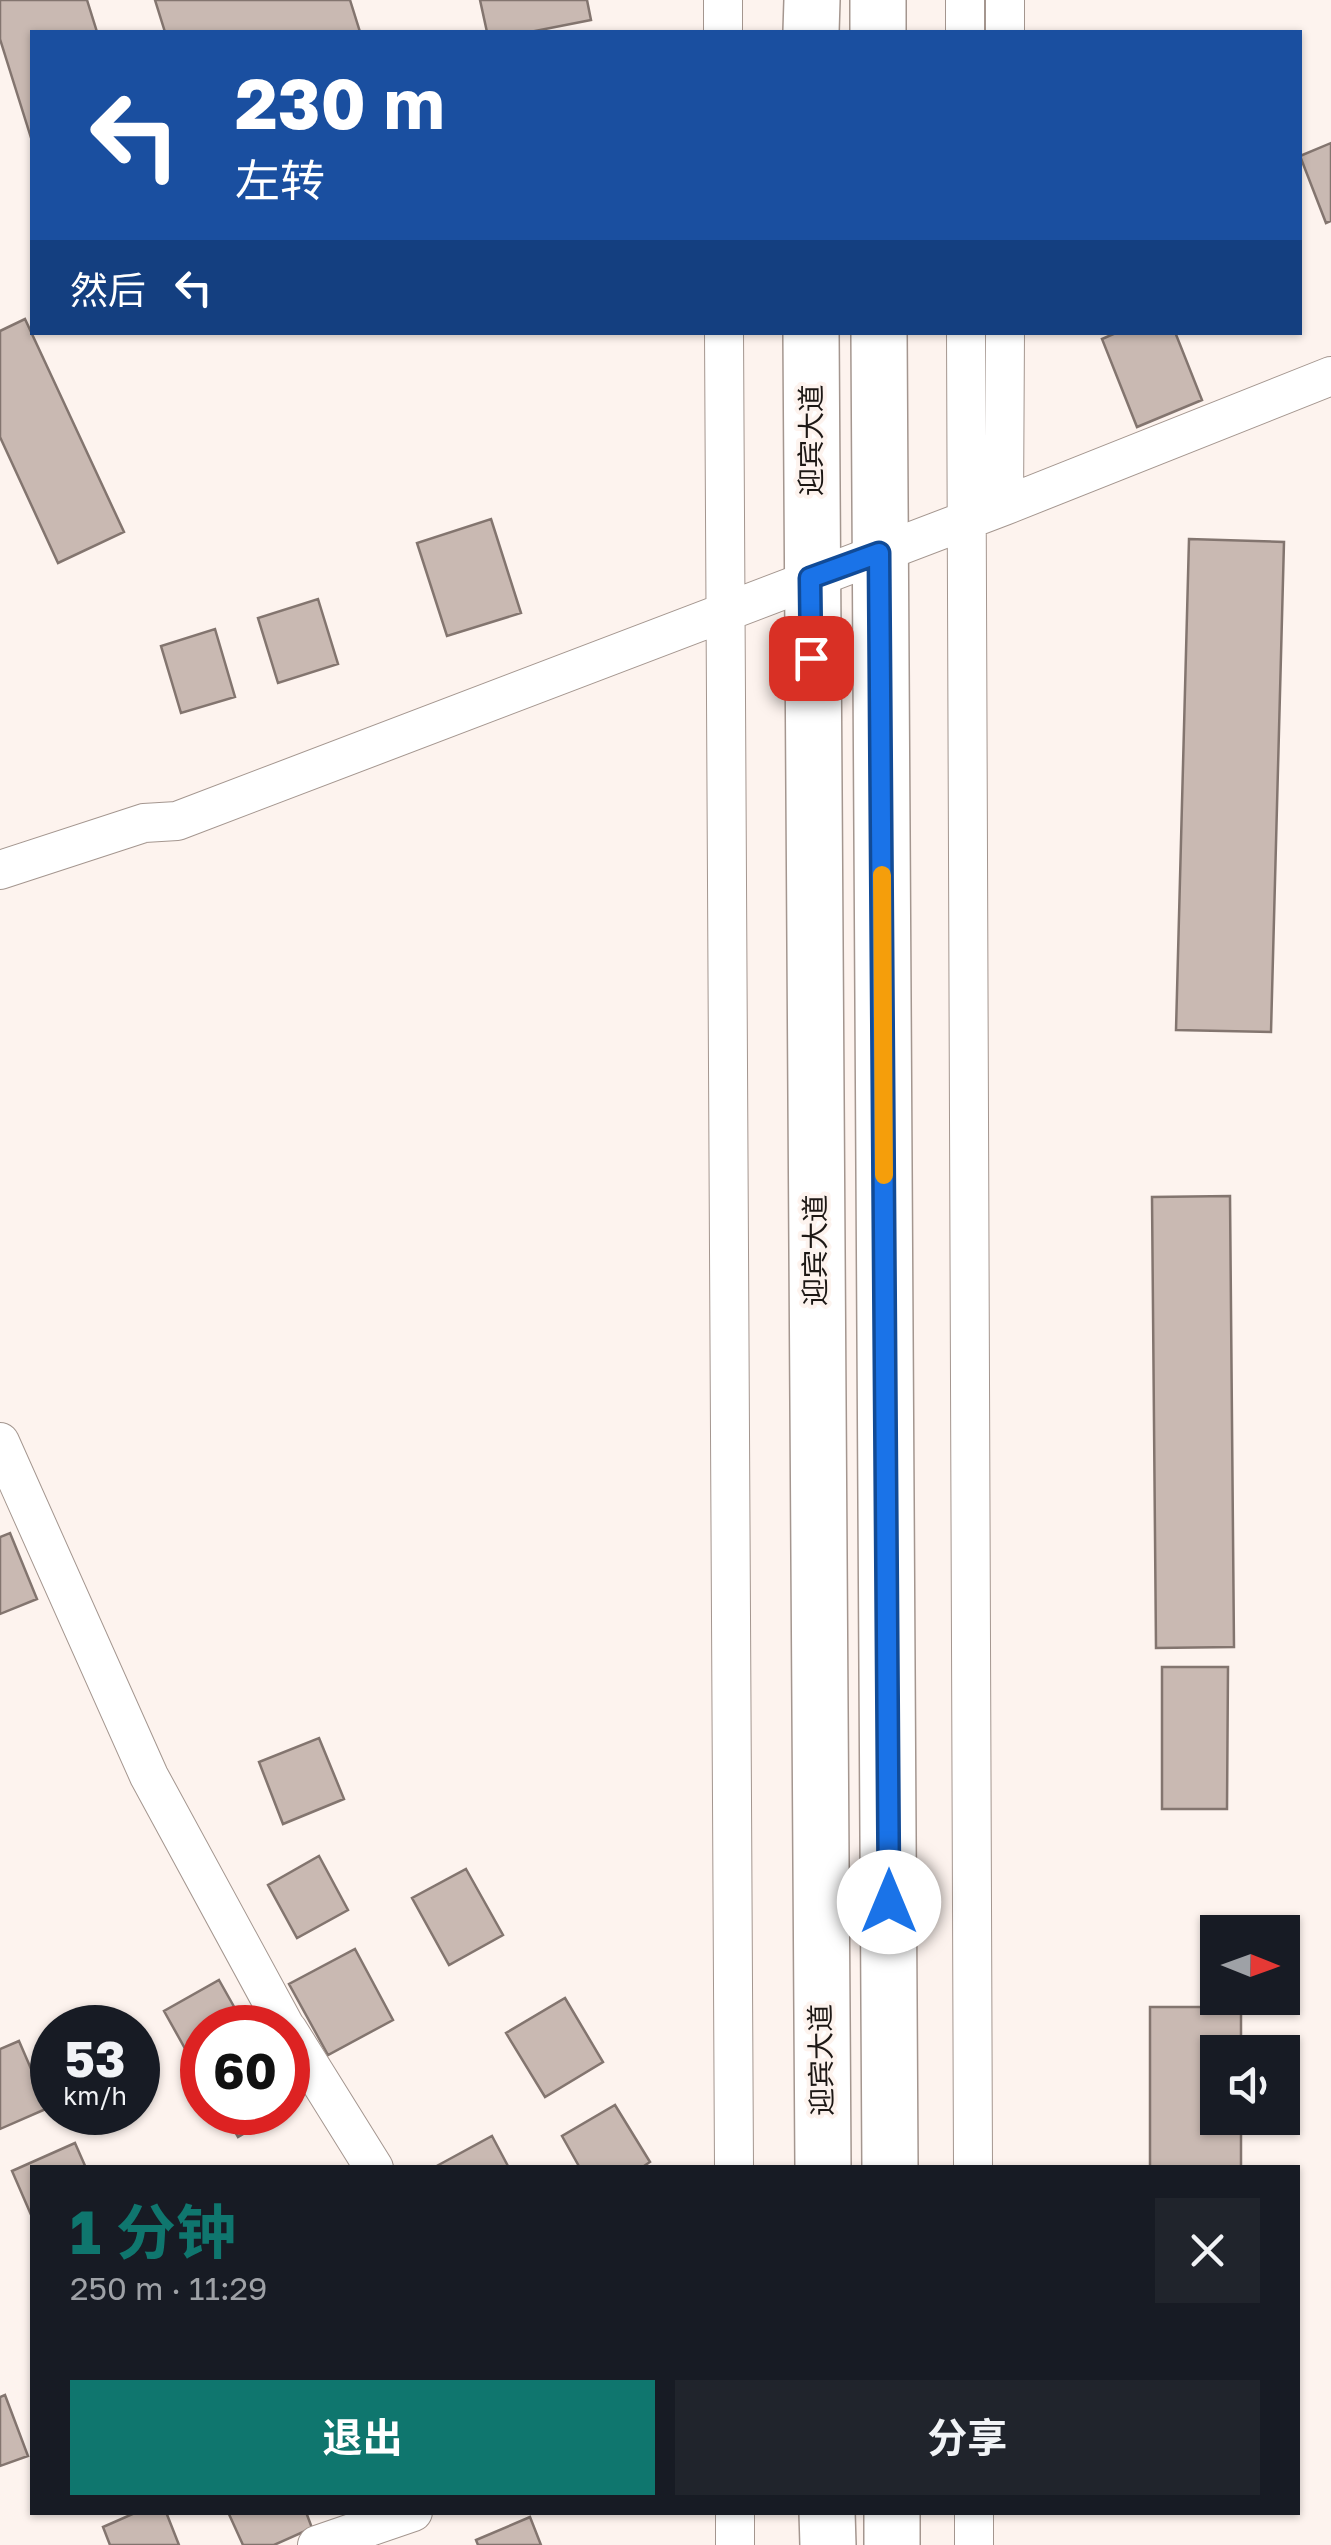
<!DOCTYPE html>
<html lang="zh">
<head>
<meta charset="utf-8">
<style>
	:root { --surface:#171b24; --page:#20242c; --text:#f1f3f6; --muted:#9ea1a6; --accent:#0f766e }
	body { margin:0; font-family:"Golos Text","Noto Sans SC",sans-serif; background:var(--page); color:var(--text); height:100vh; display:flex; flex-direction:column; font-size:38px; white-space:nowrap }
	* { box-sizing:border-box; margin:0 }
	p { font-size:32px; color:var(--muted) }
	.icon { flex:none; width:55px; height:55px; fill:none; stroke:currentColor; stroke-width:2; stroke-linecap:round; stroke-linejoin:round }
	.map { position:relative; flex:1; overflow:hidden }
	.sheet { position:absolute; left:30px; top:2165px; width:1270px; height:350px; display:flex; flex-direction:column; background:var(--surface); border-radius:0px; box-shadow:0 2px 8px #0004 }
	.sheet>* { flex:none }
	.hud { position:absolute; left:30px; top:30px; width:1272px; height:305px; border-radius:0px; box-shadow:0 2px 8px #0004; background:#1a4fa0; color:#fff; overflow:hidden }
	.needle { width:65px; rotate:91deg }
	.controls { position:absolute; left:1200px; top:1915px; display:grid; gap:20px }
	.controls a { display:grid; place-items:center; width:100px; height:100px; border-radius:0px; background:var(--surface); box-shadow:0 2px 8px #0004; font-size:50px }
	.speed { position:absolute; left:30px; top:2005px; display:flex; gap:20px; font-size:50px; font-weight:700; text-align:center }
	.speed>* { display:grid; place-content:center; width:130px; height:130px; border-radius:50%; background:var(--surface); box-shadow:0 2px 8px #0004; line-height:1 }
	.speed small { font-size:25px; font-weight:400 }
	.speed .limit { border:15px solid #d22; background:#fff; color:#111 }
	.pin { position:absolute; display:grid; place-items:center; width:85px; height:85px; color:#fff; margin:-42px; border-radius:20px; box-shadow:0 5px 15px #0006 }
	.me { position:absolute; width:110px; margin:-55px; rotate:0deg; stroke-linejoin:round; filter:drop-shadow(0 0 8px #0008) }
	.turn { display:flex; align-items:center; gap:35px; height:210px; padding:0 40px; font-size:45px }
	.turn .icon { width:130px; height:130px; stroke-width:2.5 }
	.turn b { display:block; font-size:70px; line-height:85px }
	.then { display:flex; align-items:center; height:95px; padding:0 40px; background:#0003; gap:20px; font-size:38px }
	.round { display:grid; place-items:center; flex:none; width:105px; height:105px; border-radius:0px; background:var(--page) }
	.summary { display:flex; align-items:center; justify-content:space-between; height:170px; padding:0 40px }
	h1 { font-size:60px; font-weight:700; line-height:75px; color:var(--accent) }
	.action { display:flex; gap:20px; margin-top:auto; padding:20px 40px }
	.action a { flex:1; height:115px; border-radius:0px; background:var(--accent); color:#fff; font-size:40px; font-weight:700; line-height:115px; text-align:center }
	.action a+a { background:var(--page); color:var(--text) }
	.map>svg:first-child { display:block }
	.building { fill:#c9b9b2; stroke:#83756f; stroke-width:2.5 }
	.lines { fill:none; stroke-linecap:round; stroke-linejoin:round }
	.minor-casing { stroke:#a4968f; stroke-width:40 }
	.primary-casing { stroke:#a4968f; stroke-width:58 }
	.minor { stroke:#fff; stroke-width:38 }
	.primary { stroke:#fff; stroke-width:55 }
	.route-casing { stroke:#114b97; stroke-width:25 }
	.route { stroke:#1a73e8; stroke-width:18 }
	.slow { stroke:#f59e0b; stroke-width:18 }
	.labels { text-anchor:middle; stroke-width:8; stroke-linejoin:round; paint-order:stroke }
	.street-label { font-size:28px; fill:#1d1815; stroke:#fdf3ee }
</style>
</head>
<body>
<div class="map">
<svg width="1331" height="2545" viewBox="0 0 1331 2545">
	<rect width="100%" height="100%" fill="#fdf3ee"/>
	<!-- building -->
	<path class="building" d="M0 0H87L97 32H32V141L0 39Z
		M155 0H350L360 32H165Z
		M480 0H587L591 20 530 32H487Z
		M1331 143V221L1326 223 1300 156Z
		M25 319 124 532 58 563 0 437V331Z
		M1118 332H1175L1202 400 1137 427 1102 339Z
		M491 519 521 613 447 636 417 543Z
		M1189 539 1284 542 1271 1032 1176 1030Z
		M318 599 338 664 278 683 258 618Z
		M215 629 235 697 181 713 161 646Z
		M1230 1196 1234 1647 1156 1648 1152 1197Z
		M10 1533 37 1599 0 1614V1537Z
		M1162 1667H1228L1227 1809H1162Z
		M319 1738 344 1799 283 1824 259 1762Z
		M319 1856 348 1910 297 1938 268 1885Z
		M466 1869 503 1935 449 1965 412 1898Z
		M355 1949 393 2020 328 2055 289 1984Z
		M219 1980 246 2028H202V2067L197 2070 164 2011Z
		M565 1998 603 2062 545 2097 506 2033Z
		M1150 2007H1241V2052H1218V2118H1241V2168H1150Z
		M19 2041 48 2108 0 2129V2049Z
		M615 2105 650 2162 641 2168H580L562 2136Z
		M224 2112H281L238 2137Z
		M492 2136 509 2168H433Z
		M75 2143 86 2168H32V2217L12 2171Z
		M5 2395 28 2456 0 2466V2397Z
		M137 2512H166L179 2545H110L103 2527Z
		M228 2512H306L312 2528 274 2545H243Z
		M530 2517 541 2545H478L476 2540Z"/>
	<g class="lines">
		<!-- minor casing -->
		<g class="minor-casing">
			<path id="minor" d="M723 0V32
				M965 0V32
				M1005 32V0
				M724 332 734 2168
				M966 332 973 2168
				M1004 506 1005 332
				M0 870 144 823 177 821 1004 506 1331 376
				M0 1442 149 1776 286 2028
				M288 2030 374 2168
				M735 2512V2545
				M974 2512V2545
				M317 2545 413 2512"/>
		</g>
		<!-- primary casing -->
		<g class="primary-casing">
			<path id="primary" d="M878 0V32
				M811 32 812 0
				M811 332 823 2168
				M879 332 890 2168
				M827 2512 828 2545
				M892 2512V2545"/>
		</g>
		<!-- minor -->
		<use href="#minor" class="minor"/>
		<!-- primary -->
		<use href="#primary" class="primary"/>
	</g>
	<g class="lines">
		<!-- route casing -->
		<g class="route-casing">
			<path id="route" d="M811 658 810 578 879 553 889 1902"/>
		</g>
		<!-- route -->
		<use href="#route" class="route"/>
		<!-- slow -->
		<path class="slow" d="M882 875 884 1175"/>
	</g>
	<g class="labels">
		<!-- street labels -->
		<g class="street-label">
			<text transform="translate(811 440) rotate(-90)" y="10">迎宾大道</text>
			<text transform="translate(815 1250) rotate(-90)" y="10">迎宾大道</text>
			<text transform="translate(821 2060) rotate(-91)" y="10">迎宾大道</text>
		</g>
	</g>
</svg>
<div class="controls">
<a><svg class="needle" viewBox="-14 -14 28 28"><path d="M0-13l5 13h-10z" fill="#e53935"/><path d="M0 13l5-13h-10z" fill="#9ea1a6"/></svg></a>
<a><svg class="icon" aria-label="sound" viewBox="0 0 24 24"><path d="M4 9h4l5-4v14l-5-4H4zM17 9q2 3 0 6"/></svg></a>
</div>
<div class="speed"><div>53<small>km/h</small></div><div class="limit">60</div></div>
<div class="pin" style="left:811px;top:658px;background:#d93025"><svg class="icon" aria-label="arrive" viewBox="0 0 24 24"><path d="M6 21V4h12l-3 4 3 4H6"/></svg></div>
<svg class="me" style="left:889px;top:1902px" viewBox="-20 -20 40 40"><circle r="19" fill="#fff"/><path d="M0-13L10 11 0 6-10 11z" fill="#1a73e8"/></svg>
<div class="hud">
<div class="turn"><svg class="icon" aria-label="left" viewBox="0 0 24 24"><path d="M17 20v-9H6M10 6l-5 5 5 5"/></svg><div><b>230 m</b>左转</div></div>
<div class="then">然后<svg class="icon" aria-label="left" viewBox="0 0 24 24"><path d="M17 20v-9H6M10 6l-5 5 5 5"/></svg></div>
</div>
<section class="sheet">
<div class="summary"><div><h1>1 分钟</h1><p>250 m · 11:29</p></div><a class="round"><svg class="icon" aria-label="close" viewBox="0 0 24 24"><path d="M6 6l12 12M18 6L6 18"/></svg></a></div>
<div class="action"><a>退出</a><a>分享</a></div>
</section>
</div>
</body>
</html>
